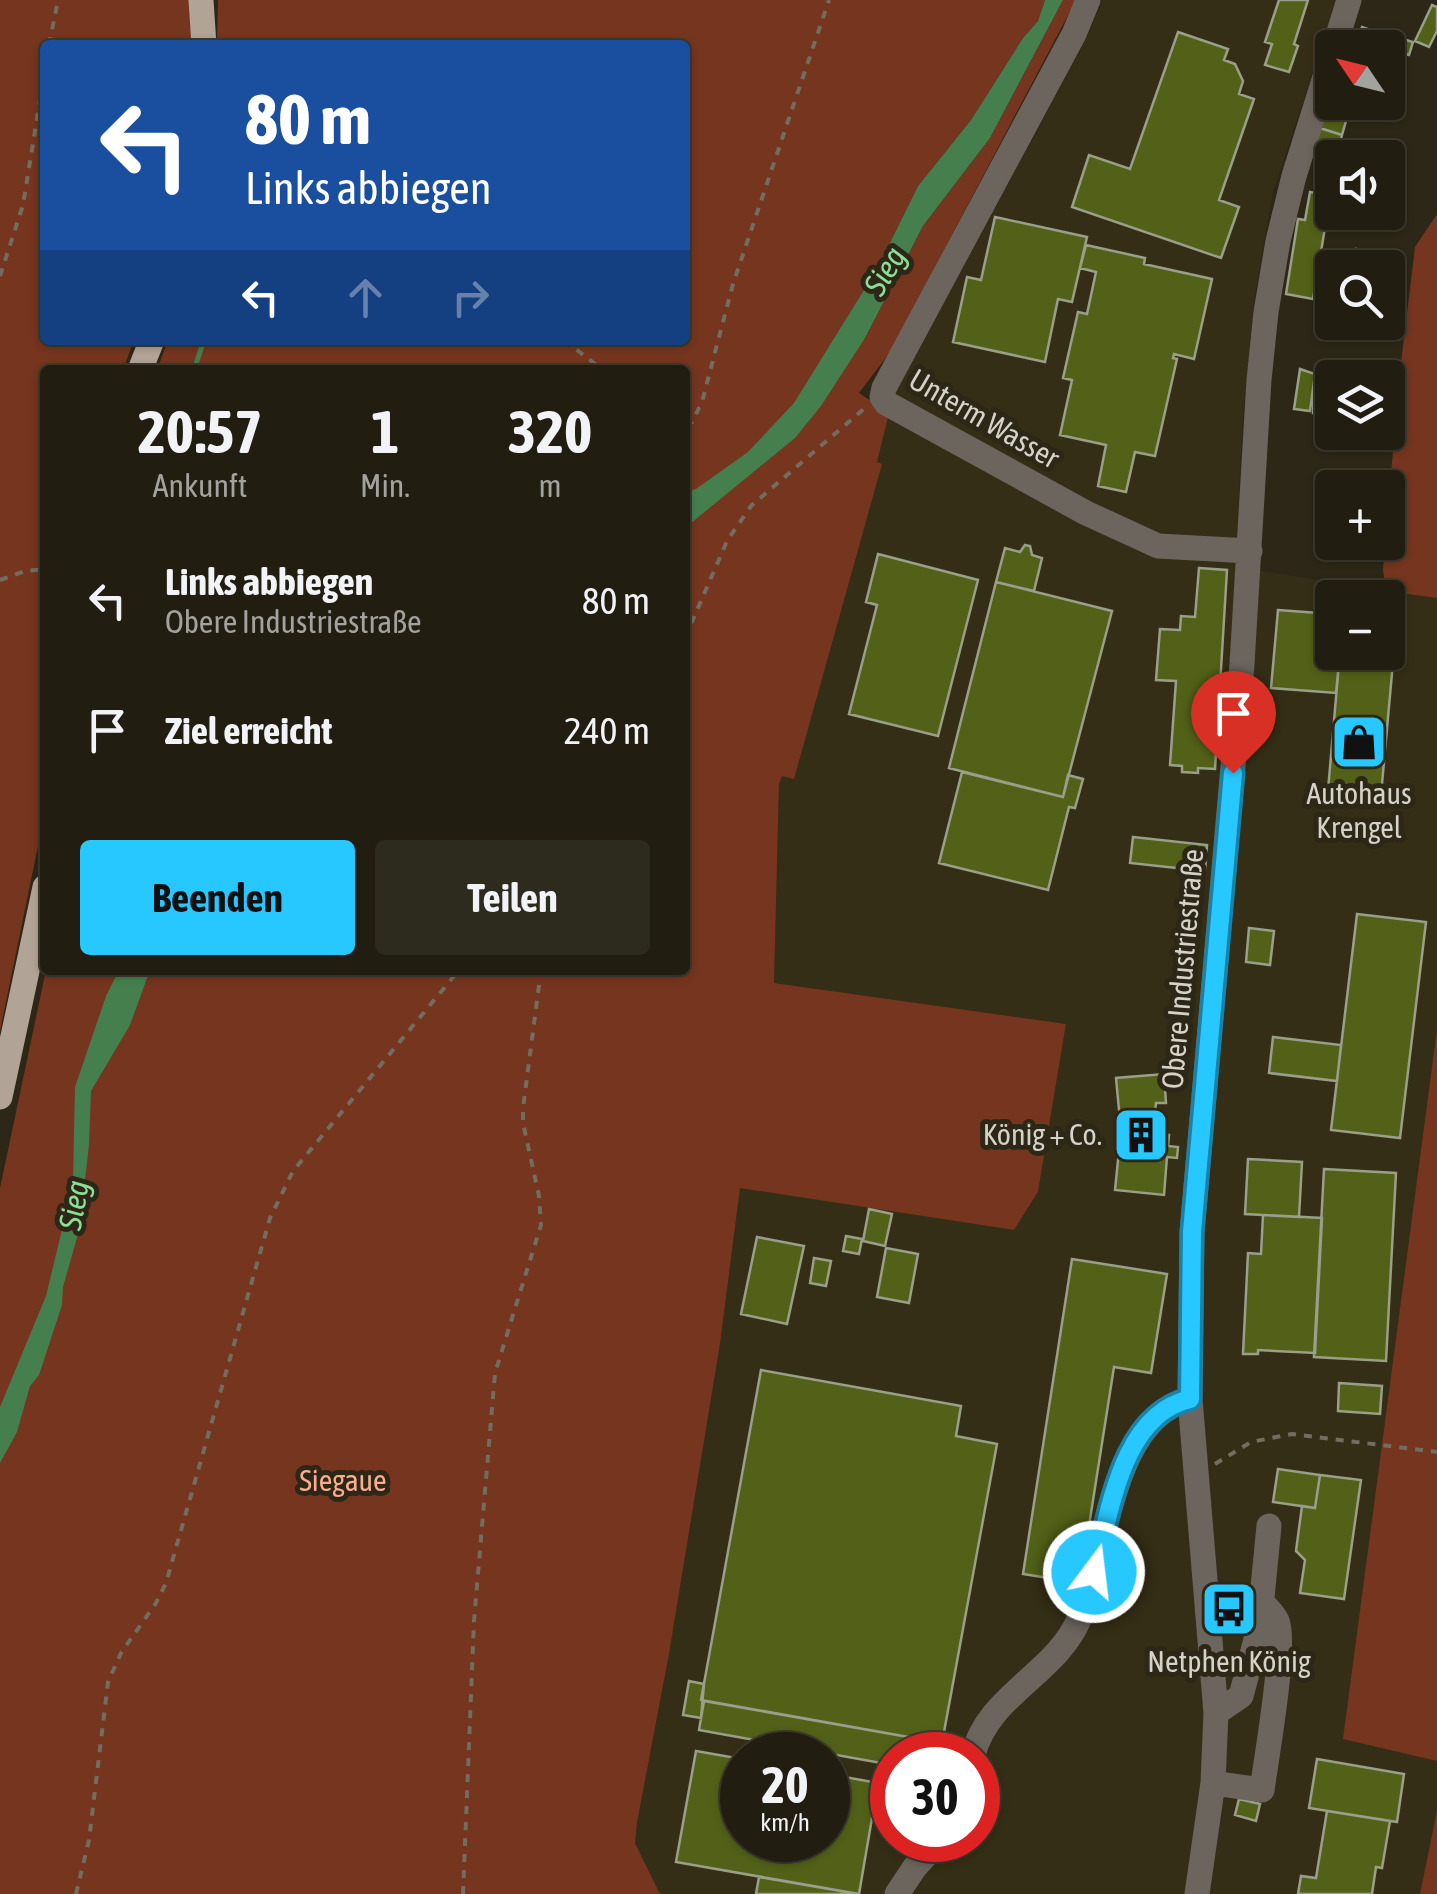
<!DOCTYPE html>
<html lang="de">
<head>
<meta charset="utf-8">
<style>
	:root { --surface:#211d10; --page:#2d2a1e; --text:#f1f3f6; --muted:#a2a29f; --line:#3e3b30; --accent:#27c8ff }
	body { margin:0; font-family:"Asap Condensed",sans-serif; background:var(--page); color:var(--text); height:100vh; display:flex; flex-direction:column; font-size:38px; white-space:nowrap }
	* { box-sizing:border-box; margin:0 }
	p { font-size:32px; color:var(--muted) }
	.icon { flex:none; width:55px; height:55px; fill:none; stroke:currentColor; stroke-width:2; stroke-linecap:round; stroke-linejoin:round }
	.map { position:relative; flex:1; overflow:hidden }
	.side { position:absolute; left:40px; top:365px; width:650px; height:610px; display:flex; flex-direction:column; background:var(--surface); border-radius:10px; box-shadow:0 2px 8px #0004,0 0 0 2px var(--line) }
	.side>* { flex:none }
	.banner { position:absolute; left:40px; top:40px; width:650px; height:305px; border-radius:10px; box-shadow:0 2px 8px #0004,0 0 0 2px var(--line); background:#1a4fa0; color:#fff; overflow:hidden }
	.needle { width:65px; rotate:305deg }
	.fabs { position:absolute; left:1315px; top:30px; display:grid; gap:20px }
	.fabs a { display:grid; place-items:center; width:90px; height:90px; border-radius:10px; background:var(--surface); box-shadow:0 2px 8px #0004,0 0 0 2px var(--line); font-size:50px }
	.speed { position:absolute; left:720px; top:1732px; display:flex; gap:20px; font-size:50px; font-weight:700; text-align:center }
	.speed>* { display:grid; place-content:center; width:130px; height:130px; border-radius:50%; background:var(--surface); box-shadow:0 2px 8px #0004,0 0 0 2px var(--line); line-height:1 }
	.speed small { font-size:25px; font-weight:400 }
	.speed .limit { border:15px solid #d22; background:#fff; color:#111 }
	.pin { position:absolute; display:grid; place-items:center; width:85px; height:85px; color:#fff; margin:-102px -42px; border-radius:50% 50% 50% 0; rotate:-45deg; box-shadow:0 0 10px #0007 }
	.pin .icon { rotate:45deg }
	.me { position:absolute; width:110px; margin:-55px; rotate:15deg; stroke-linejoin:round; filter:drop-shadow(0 0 8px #0008) }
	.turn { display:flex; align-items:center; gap:35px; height:210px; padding:0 40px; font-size:45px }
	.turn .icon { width:130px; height:130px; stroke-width:2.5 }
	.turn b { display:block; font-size:70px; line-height:85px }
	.lanes { display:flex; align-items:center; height:95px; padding:0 40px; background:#0003; justify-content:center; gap:50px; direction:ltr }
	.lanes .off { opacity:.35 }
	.eta { display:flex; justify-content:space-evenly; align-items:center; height:170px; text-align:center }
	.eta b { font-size:60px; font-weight:700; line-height:70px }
	.cta { display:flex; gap:20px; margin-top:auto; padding:20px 40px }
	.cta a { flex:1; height:115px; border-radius:10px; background:var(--accent); color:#111; font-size:40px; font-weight:700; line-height:115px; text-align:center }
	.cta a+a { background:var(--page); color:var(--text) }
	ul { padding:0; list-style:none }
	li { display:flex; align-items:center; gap:30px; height:130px; padding:0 40px }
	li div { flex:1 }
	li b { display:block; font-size:38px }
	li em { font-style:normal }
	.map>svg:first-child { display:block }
	.built { fill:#352e16; fill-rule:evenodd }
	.green { fill:#75351e }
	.water { fill:#457f4d }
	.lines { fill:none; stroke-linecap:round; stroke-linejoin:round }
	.stream { stroke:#457f4d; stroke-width:5 }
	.building { fill:#526117; stroke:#999f8a; stroke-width:2.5 }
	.path { stroke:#726d5f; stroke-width:4; stroke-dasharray:8 8; stroke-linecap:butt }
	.minor { stroke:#6c655e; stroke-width:25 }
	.major { stroke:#b1a395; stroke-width:25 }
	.route-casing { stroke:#1982a6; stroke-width:25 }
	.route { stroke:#27c8ff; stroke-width:18 }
	.labels { text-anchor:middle; stroke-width:10; stroke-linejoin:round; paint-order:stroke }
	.street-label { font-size:30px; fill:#d5d2c7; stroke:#2c2716 }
	.poi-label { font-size:30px; fill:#d5d2c7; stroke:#2c2716 }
	.park-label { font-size:30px; fill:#fcac8f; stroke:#2c2716 }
	.water-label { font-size:32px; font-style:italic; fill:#8cde96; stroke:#2c2716 }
</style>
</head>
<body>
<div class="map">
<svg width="1437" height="1894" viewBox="0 0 1437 1894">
	<rect width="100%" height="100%" fill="#2c2716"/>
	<!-- built -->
	<path class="built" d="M1103 0H1337L1273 192 1254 301 1243 417 1235 567 1437 598V1029L1344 1738 1437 1761V1810L1420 1894H660L635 1843 637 1823 669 1654 720 1344 740 1187 1014 1230 1038 1192 1066 1024 774 983 779 784 866 506 881 419 1083 46ZM1332 598H1388V652H1332ZM742 1755H828V1840H742ZM892 1755H978V1840H892Z"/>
	<!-- green -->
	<path class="green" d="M0 0H189L192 45H45V340H134L123 370H45V812L0 1031Z
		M218 0H1045L1038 21 1023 38 971 120 918 186 877 269 817 367 865 338 923 226 990 138 1063 0H1076L890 352 859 393 889 413 877 462 882 464 794 779 782 776 779 784 774 983 1066 1024 1038 1192 1014 1230 740 1188 720 1344 669 1654 637 1823 635 1843 660 1894H0V1188L46 970H685V370H157L168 340H685V45H217Z
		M1437 214V598L1386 591 1383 570 1399 379 1415 247Z
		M1437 1029V1761L1343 1739Z
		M1437 1810V1894H1420Z"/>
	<!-- water -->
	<path class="water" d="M1045 0H1063L990 138 923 226 865 338 821 406 795 438 685 528V492L696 489 748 452 794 403 877 269 918 186 971 120 1023 38 1038 21Z
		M119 970H150L130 1025 91 1091 89 1144 80 1227 63 1287 62 1305 39 1375 30 1386 17 1432 0 1463V1407L46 1296 65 1217 73 1179 75 1087 106 996Z"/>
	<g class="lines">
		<!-- stream -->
		<path class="stream" d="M194 370 204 340"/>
	</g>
	<!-- building -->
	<path class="building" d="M1279 0H1308L1294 44 1298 46 1289 72 1265 65 1272 44 1265 42Z
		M1432 5 1437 7V31L1429 47 1415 41Z
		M1362 27 1376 32 1371 46 1357 41Z
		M1178 32 1228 49 1224 60 1235 64 1243 81 1239 94 1254 99 1219 200 1239 207 1221 258 1072 207 1089 155 1130 169Z
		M1393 36 1413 42 1409 55 1402 53 1399 60 1388 56Z
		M1388 99 1394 100 1389 115 1374 110 1376 102H1388Z
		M1325 108 1348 114 1342 135 1320 128Z
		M1320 128 1342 135 1337 155 1314 149Z
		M1310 192 1322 194 1329 204 1313 299 1286 294 1298 219 1305 220Z
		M995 217 1087 237 1072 302 1058 299 1045 362 953 342 967 277 981 280Z
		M1086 245 1145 258 1144 264 1212 279 1194 359 1174 354 1173 358 1177 359 1155 456 1135 452 1126 492 1098 486 1106 445 1060 435 1072 380 1063 378 1078 312 1087 314 1096 272 1080 268Z
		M1356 249 1377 253 1374 268H1352Z
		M1300 369 1315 374 1310 411 1294 409Z
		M1314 391 1328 393 1326 414 1313 413Z
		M1025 545 1030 546 1032 555 1042 558 1034 591 996 582 1005 548 1020 552Z
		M878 554 978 580 938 736 849 714 877 605 866 602Z
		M1199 568 1227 570 1215 769 1198 768V773L1182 772V766L1170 765 1176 681 1156 680 1160 629 1180 630 1181 616 1195 617Z
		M996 582 1112 611 1063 797 949 768Z
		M1278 610 1332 614V652H1340L1336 693 1271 688Z
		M1388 629H1396L1381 795 1328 790 1340 652H1388Z
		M962 772 1063 797 1068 775 1083 779 1075 808 1069 807 1048 890 939 863Z
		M1133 837 1207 845 1205 871 1130 863Z
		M1357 914 1426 922 1400 1138 1331 1130Z
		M1249 928 1274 931 1270 965 1246 962Z
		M1273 1037 1341 1045 1337 1081 1269 1073Z
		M1164 1074 1166 1103H1156L1153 1134 1169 1135 1168 1146 1178 1147 1177 1158 1167 1157 1164 1195 1115 1190 1121 1131 1116 1078Z
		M1248 1159 1302 1162 1299 1217 1245 1214Z
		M1324 1169 1396 1173 1386 1361 1314 1357Z
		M869 1209 892 1214 885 1246 863 1241Z
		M1263 1215 1322 1218 1315 1353 1258 1350V1354H1243L1248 1253 1261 1254Z
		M846 1236 862 1239 859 1254 843 1251Z
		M757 1237 804 1246 787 1324 741 1314Z
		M886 1248 918 1254 909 1303 877 1297Z
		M814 1258 831 1261 826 1286 810 1283Z
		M1072 1259 1167 1274 1151 1373 1114 1367 1080 1583 1023 1574Z
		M761 1370 961 1406 956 1436 997 1444 942 1743 701 1700Z
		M1339 1383 1382 1386 1380 1414 1338 1411Z
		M1278 1469 1320 1475 1315 1508 1273 1502Z
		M1320 1475 1361 1480 1344 1599 1300 1593 1305 1560 1296 1551 1302 1506 1315 1508Z
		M689 1681 704 1684 701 1718 683 1715Z
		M704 1701 914 1738 911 1755H892V1765L699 1730Z
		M696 1751 742 1759V1840H828V1774L878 1783 859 1894 676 1862Z
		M1317 1759 1404 1774 1397 1822 1309 1808Z
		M1239 1799 1260 1804 1256 1821 1235 1815Z
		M1327 1811 1390 1821 1382 1868 1376 1867 1372 1894H1298L1301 1876 1316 1878Z
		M759 1877 858 1894H756Z"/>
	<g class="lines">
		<!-- path -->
		<path class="path" d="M49 45 58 0
			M0 276 23 205 45 69
			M564 340 603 370
			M685 420 692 422 702 402 733 284 829 0
			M0 580 25 571 45 569
			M685 638 727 541 751 506 866 407
			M1215 1464 1251 1442 1292 1434 1437 1452
			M76 1894 89 1840 108 1682 121 1653 156 1603 166 1583 270 1218 293 1171 459 970
			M463 1894 474 1621 495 1373 541 1225 539 1196 523 1123V1108L541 970"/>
		<!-- minor -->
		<path class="minor" d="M1088 0 1074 34 884 388 882 397 886 403 1086 513 1158 546 1250 551
			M1216 1713 1241 1696 1259 1628 1269 1526
			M973 1755C988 1694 1057 1674 1080 1617 1107 1552 1110 1418 1190 1399
			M1213 1783 1262 1790C1266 1760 1287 1643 1277 1621 1274 1614 1266 1607 1262 1602
			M897 1894 915 1867 940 1840
			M1197 1894 1213 1783 1216 1713 1190 1399 1192 1232 1242 664 1259 380 1266 312 1278 241 1294 176 1349 0"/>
		<!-- major -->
		<path class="major" d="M201 0 204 45
			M140 370 152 340
			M0 1097 45 887"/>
	</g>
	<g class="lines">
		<!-- route casing -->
		<g class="route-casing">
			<path id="route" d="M1094 1572C1110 1513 1121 1415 1190 1399L1192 1232 1233 773"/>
		</g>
		<!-- route -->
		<use href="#route" class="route"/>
	</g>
	<!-- icons -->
	<defs>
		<g id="shop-square" transform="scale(2.875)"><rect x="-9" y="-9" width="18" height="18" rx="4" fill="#27c8ff" stroke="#2c2716"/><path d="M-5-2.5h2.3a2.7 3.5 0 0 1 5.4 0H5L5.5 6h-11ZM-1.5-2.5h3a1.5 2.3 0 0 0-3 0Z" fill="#111"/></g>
		<g id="building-square" transform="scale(2.875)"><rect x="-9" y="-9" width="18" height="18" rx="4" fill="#27c8ff" stroke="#2c2716"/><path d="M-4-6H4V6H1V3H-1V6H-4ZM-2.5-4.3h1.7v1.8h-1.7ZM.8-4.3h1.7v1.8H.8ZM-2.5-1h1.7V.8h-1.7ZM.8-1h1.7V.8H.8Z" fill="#111"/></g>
		<g id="bus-square" transform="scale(2.875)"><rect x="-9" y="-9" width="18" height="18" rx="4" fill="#27c8ff" stroke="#2c2716"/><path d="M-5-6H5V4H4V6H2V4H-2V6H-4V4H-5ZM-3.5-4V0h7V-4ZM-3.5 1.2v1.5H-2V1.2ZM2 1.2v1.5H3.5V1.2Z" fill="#111"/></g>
	</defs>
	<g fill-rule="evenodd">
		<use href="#shop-square" x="1359" y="742"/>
		<use href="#building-square" x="1141" y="1135"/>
		<use href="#bus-square" x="1229" y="1609"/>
	</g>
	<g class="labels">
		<!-- street labels -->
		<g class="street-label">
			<text transform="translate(984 419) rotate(30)" y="10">Unterm Wasser</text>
			<text transform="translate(1183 969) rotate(-85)" y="10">Obere Industriestraße</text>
		</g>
		<!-- poi labels -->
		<g class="poi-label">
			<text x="1359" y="804">Autohaus<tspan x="1359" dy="34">Krengel</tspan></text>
			<text x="1102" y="1145" text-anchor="end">König + Co.</text>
			<text x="1229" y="1672">Netphen König</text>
		</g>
		<!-- park labels -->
		<g class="park-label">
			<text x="343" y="1491">Siegaue</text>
		</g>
		<!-- water labels -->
		<g class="water-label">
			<text transform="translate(885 271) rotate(-59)" y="11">Sieg</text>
			<text transform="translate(74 1205) rotate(-80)" y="11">Sieg</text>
		</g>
	</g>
</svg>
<div class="fabs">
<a><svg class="needle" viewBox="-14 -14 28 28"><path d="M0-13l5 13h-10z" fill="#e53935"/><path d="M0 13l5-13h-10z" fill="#a2a29f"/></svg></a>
<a><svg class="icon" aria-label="sound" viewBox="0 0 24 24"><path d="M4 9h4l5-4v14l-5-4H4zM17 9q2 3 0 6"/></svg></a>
<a><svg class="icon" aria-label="search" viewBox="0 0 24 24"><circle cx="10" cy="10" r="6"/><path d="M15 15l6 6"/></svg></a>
<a><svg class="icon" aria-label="layers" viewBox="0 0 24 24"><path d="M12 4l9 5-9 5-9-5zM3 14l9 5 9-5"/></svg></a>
<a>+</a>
<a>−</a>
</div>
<div class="speed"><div>20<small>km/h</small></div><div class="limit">30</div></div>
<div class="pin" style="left:1233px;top:773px;background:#d93025"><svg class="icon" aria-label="arrive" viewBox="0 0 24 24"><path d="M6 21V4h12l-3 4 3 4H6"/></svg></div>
<svg class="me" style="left:1094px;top:1572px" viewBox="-20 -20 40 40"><circle r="17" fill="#27c8ff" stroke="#fff" stroke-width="3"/><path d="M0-11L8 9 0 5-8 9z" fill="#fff"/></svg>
<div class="banner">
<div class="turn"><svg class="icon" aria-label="left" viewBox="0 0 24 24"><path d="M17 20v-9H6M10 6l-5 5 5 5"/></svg><div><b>80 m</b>Links abbiegen</div></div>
<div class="lanes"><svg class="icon" aria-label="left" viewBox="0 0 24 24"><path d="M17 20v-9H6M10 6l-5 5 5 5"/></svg><svg class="icon off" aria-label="ahead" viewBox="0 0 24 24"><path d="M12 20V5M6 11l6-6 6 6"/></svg><svg class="icon off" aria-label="right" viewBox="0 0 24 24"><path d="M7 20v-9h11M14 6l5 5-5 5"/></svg></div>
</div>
<section class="side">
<div class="eta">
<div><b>20:57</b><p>Ankunft</p></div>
<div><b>1</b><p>Min.</p></div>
<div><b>320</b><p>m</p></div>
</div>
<ul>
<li><svg class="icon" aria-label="left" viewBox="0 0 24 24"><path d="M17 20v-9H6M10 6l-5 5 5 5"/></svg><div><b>Links abbiegen</b><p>Obere Industriestraße</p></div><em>80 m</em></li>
<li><svg class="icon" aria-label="arrive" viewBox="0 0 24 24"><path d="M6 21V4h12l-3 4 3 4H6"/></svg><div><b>Ziel erreicht</b></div><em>240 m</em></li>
</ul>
<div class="cta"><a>Beenden</a><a>Teilen</a></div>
</section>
</div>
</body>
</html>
